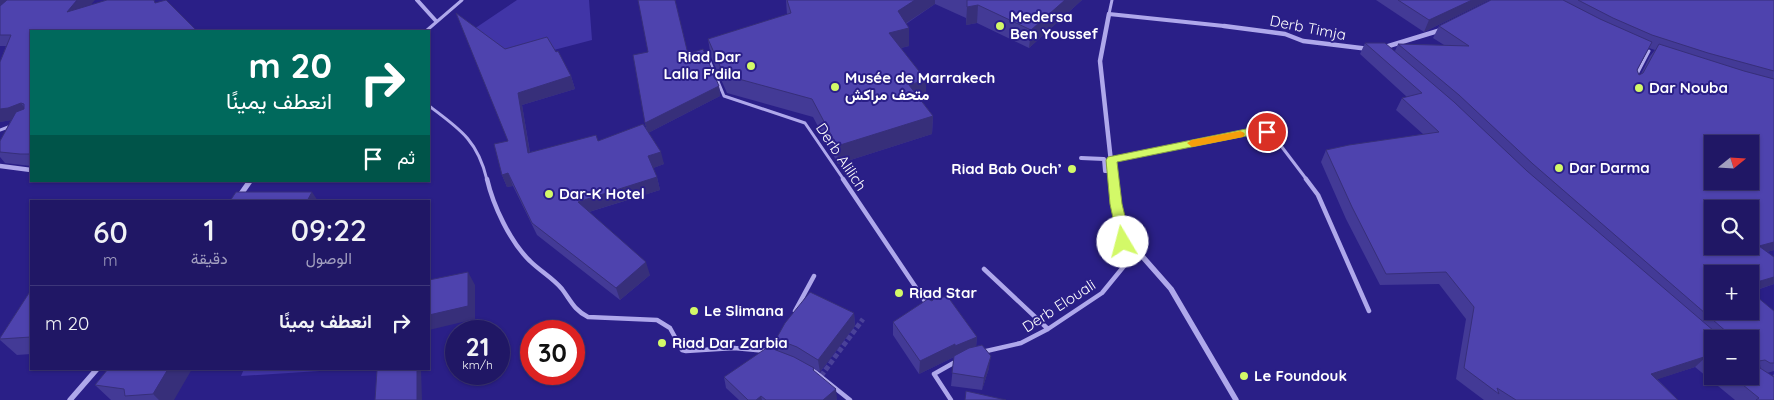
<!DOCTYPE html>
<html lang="ar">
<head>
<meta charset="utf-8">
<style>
	:root { --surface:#201765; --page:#28206b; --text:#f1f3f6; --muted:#a29fbf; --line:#3d3679 }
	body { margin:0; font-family:Quicksand,Vazirmatn,sans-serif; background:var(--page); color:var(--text); direction:rtl; height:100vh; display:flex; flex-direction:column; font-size:19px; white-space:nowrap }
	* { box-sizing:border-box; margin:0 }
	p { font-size:16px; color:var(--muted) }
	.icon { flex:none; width:28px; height:28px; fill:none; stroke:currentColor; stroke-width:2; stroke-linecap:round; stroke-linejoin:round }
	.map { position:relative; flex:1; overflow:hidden; direction:ltr }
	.details { position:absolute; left:30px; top:200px; width:400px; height:170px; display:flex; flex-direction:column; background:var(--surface); border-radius:0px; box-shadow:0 1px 4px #0004,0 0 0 1px var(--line); direction:rtl }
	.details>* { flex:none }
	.hud { position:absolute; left:30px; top:30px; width:400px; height:152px; border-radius:0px; box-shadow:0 1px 4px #0004,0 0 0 1px var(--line); direction:rtl; background:#00695c; color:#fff; overflow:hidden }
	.needle { width:32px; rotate:72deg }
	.buttons { position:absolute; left:1704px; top:135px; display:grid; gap:10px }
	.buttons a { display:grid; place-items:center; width:55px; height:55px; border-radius:0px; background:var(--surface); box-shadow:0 1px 4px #0004,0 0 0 1px var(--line); font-size:25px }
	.speed { position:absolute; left:445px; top:320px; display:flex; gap:10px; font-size:25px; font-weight:700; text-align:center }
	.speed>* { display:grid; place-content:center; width:65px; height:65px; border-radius:50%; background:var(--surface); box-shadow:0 1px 4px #0004,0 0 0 1px var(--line); line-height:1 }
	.speed small { font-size:12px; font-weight:400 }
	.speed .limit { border:8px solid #d22; background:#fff; color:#111 }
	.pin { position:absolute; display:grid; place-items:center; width:42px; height:42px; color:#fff; margin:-21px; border:2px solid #fff; border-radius:50%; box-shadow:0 1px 5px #0007 }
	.me { position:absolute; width:55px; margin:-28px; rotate:352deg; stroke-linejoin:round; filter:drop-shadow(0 0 4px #0008) }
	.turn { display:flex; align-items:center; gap:18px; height:105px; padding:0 15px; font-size:22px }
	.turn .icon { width:65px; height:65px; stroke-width:2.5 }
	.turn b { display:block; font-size:35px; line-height:42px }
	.then { display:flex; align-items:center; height:48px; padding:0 15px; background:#0003; gap:10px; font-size:19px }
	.eta { display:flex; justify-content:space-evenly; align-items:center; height:85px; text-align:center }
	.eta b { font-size:30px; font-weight:600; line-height:35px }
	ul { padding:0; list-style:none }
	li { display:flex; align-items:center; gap:15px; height:75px; padding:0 15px; border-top:1px solid var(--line) }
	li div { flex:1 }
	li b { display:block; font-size:19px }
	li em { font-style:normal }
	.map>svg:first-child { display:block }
	.green { fill:#4135a7 }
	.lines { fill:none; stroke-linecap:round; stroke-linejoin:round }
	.pedestrian-tunnel { stroke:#4a4199; stroke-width:5; stroke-dasharray:5 2.5; stroke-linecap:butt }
	.service-far1 { stroke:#afa8eb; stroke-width:3 }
	.service { stroke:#afa8eb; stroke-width:4.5 }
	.pedestrian { stroke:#afa8eb; stroke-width:4 }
	.minor-far1 { stroke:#afa8eb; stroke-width:4.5 }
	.minor { stroke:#afa8eb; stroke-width:5.5 }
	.wall { fill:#433a96; fill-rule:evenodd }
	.shaded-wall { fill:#372f7a }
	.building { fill:#4e43ae; stroke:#372f7a; fill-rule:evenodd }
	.route { fill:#d3f968; stroke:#89a244 }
	.slow { fill:#f59e0b }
	.poi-dot { fill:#d3f968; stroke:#2a1f87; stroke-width:2 }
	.labels { text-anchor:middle; stroke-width:4; stroke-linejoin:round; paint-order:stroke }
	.poi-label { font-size:15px; font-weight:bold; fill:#fff; stroke:#2a1f87; text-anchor:start }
	.street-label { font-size:15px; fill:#fff; stroke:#2a1f87 }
</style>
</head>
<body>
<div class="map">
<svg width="1774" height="400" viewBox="0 0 1774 400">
	<rect width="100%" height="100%" fill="#2a1f87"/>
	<!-- green -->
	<path class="green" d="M517 0H589L592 40 508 62 471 31Z
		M244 369H335V370L241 376Z"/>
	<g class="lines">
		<!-- pedestrian-tunnel -->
		<path class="pedestrian-tunnel" d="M821 376 863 319"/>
		<!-- service-far1 -->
		<path class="service-far1" d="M1109 14 1112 0
			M426 31 462 0
			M707 55 724 96 805 123 844 180
			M1636 76 1649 51
			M429 106C460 129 478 141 487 180
			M0 130 11 126
			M1112 160 1260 130 1272 134 1307 180"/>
		<!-- service -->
		<path class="service" d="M487 179C493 205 510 242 530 261 540 271 553 278 562 289 571 301 574 310 588 317L657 320 670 328 682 350 686 351 734 348 766 351
			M843 179 927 304
			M1306 179 1318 195 1369 311
			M984 269 1048 329
			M795 311 814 276
			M982 352 1021 343 1048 329 1102 293 1129 260
			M810 368 850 400
			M951 400 934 374 957 361"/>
		<!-- pedestrian -->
		<path class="pedestrian" d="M417 0 436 21
			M1109 14 1224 26
			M1081 158 1104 159 1105 171H1112"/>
		<!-- minor-far1 -->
		<path class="minor-far1" d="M1109 14 1100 61 1113 180
			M1224 26 1285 34 1303 41 1369 49
			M1382 48 1441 30
			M0 166 31 170"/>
		<!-- minor -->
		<path class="minor" d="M1113 179 1116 204 1123 229V242L1129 260 1141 255 1171 289 1236 400
			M236 201 250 181
			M70 400 97 369"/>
	</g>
	<!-- wall -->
	<path class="wall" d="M0 0 31 31V166L5 163 0 157V141L11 120 0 122V62L6 46H0Z
		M786 0H1082L1029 48 977 23 966 25V18L935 4 906 24 909 46 901 48 926 98 921 100 933 116 932 134 838 164 813 117 727 93 711 57 708 39 787 15Z
		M1376 0H1489L1424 32Z
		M1491 0H1774V250L1767 252 1774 284 1751 292 1774 311V371L1767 373 1772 376 1774 374V400H1735L1695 367 1657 379 1678 400H1484L1456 379 1466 319 1439 284 1380 285 1346 219 1321 162 1326 150 1423 134 1396 110 1402 98 1407 97 1360 54 1365 43 1395 51 1398 44 1444 45 1433 38 1439 26ZM1649 48 1655 50 1650 56 1641 74 1639 75 1637 70ZM1712 339 1750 376H1712Z
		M505 49 556 52 571 76 575 89 522 105 530 152 598 141 647 131 645 123 688 54 719 86 720 96 648 133 664 164 653 168 657 177 660 190 589 212 650 275 620 300 537 235 513 186 507 187 502 175 508 141Z
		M31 290V354L17 355 0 340V338Z
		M854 313 855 326 820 372 814 369V371L837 399 836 400H739L726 388 724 377 778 351 776 339Z
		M893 322 977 337 976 346 989 368 982 390 951 386 954 357 919 374 893 335Z
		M108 369 174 400H111L95 385Z"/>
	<!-- shaded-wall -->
	<path class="shaded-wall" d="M0 0H16L0 17Z
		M77 0H95L75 23 67 12Z
		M915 0H935V4L897 29 898 11Z
		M1065 0H1082L1029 48 1031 30Z
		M1472 0H1489L1424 32 1429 20Z
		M978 5 977 23 966 25 967 7Z
		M909 28V46L889 51V33Z
		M571 76 575 89 522 105 532 166 528 153 518 93Z
		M926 80V98L909 103V85Z
		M719 86 720 96 648 133 645 123Z
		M21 103 30 115 18 119 0 122V109Z
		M933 116 932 134 838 164 837 146Z
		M661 152 664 164 651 169 648 156Z
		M508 173 513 186 507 187 502 175Z
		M657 177 660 190 582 214 578 202Z
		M312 192 318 201H307Z
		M1774 242V250L1748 257 1759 246Z
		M646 262 650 275 620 300 616 288Z
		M468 272 475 285V319L429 330V315Z
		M1774 277V284L1750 292V284Z
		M854 313 855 326 820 372 818 360Z
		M977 337 976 350 954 357 919 374 920 361 955 344Z
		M991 356 989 368 982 390 984 378Z
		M1707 356 1695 367 1640 385 1651 374Z
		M168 369H192L174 400H159L153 394Z
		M417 369H421L422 400H417Z
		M836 389 837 399 836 400H823Z
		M761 396 762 400H756Z"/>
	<!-- building -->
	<path class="building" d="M7 0H77L67 12 107 0H154L155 3 166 0 197 31H31V154H20L0 152V141L16 112 24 109V104L21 103 8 108 0 109V62L11 35H0V6Z
		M638 0H675L688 54 703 49 719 86 645 123 633 55 648 52Z
		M787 0H915L898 11 909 28 889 33 926 80 909 85 933 116 837 146 812 99 724 75 708 39 791 13Z
		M967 0H1065L1031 30 978 5 967 7Z
		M1398 0H1472L1429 20Z
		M1491 0H1563L1600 19 1652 42 1637 70 1639 75 1643 73 1659 44 1744 71 1774 79V242L1759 246 1774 257V277L1750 284V274H1712V311H1750V291L1774 311V363H1770L1765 360 1759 361 1760 368 1774 377V400H1756L1759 398 1732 376H1750V339H1712V360L1707 356 1651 374 1678 400H1516L1497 388 1499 394 1464 368 1474 307 1446 272 1386 274 1352 207 1326 150 1349 145 1439 132 1402 98 1422 93 1365 43H1385L1454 102 1527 171 1721 337 1726 338 1728 333 1533 164 1459 95 1398 44 1469 46 1439 26ZM1712 144H1750V181H1712ZM1712 209H1750V246H1712Z
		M1578 0H1774V71L1708 53 1652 35 1613 18Z
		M456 13 505 49 547 37 556 52 558 51 571 76 518 93 528 153 596 135 598 141 643 124 661 152 648 156 657 177 578 202 646 262 616 288 532 223 508 173 502 175 494 144 508 141Z
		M236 192H312L307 201H230Z
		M468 272V306L429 315V280Z
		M31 290V337L0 339V338Z
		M810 292 854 313 818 360 797 347 776 339 785 323Z
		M936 297H948L977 337 955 346V344L920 361 893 322 928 299 932 301Z
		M982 345 991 356 984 378 952 373 954 356 969 348Z
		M768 347 794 357 814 368 813 370 836 389 823 400H766L761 396 756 400H748L724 377Z
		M108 369H168L153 394 125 396 124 389 95 385Z
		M383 369H417V400H375L377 370Z
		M966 391 1006 400H965Z"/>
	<!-- route -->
	<path class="route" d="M1251 128H1267L1272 132 1267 135H1251L1117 162 1122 204 1128 229 1129 242 1123 247 1119 246 1110 204 1106 160 1108 157Z"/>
	<!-- slow -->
	<path class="slow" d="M1240 131 1243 132 1245 134 1243 137 1192 147 1187 143 1192 140Z"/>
	<!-- markers -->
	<g class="poi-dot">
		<circle cx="1000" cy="26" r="5"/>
		<circle cx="751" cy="66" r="5"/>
		<circle cx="835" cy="87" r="5"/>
		<circle cx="1639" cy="88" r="5"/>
		<circle cx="1559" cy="168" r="5"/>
		<circle cx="1072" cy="169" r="5"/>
		<circle cx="549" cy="194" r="5"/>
		<circle cx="899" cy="293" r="5"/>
		<circle cx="694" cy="311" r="5"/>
		<circle cx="662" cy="343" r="5"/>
		<circle cx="1244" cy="376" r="5"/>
	</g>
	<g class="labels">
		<!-- poi labels -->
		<g class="poi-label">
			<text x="1010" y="22">Medersa<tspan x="1010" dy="17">Ben Youssef</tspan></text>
			<text x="741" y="62" text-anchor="end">Riad Dar<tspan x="741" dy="17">Lalla F'dila</tspan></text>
			<text x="845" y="83">Musée de Marrakech<tspan x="845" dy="17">متحف مراكش</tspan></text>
			<text x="1649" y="93">Dar Nouba</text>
			<text x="1569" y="173">Dar Darma</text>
			<text x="1062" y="174" text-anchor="end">Riad Bab Ouch’</text>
			<text x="559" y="199">Dar-K Hotel</text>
			<text x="909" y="298">Riad Star</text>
			<text x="704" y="316">Le Slimana</text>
			<text x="672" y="348">Riad Dar Zarbia</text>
			<text x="1254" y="381">Le Foundouk</text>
		</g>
		<!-- street labels -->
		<g class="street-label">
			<text transform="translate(1308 28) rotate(11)" y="5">Derb Timja</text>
			<text transform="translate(841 157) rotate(56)" y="5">Derb Alilich</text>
			<text transform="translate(1059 306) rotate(-33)" y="5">Derb Elouali</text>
		</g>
	</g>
</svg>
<div class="buttons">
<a><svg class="needle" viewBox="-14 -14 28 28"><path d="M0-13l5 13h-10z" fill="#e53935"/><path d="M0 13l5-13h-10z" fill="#a29fbf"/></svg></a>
<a><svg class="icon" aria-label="search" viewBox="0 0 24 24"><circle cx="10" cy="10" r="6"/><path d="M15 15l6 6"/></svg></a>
<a>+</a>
<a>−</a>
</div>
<div class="speed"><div>21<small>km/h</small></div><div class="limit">30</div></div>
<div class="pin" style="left:1267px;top:132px;background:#d93025"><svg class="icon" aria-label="arrive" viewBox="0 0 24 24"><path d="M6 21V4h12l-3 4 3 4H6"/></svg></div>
<svg class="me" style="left:1123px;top:242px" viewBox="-20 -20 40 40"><circle r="19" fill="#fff"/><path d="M0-13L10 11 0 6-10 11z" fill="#d3f968"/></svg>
<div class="hud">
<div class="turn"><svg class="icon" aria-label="right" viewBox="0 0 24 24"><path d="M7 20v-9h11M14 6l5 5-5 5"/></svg><div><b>20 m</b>انعطف يمينًا</div></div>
<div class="then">ثم<svg class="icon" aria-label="arrive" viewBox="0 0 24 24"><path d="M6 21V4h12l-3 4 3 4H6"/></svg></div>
</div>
<section class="details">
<div class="eta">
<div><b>09:22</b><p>الوصول</p></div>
<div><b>1</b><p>دقيقة</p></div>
<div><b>60</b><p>m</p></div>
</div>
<ul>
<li><svg class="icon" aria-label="right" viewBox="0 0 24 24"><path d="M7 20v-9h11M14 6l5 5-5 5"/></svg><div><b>انعطف يمينًا</b></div><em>20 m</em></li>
</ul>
</section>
</div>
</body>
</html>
